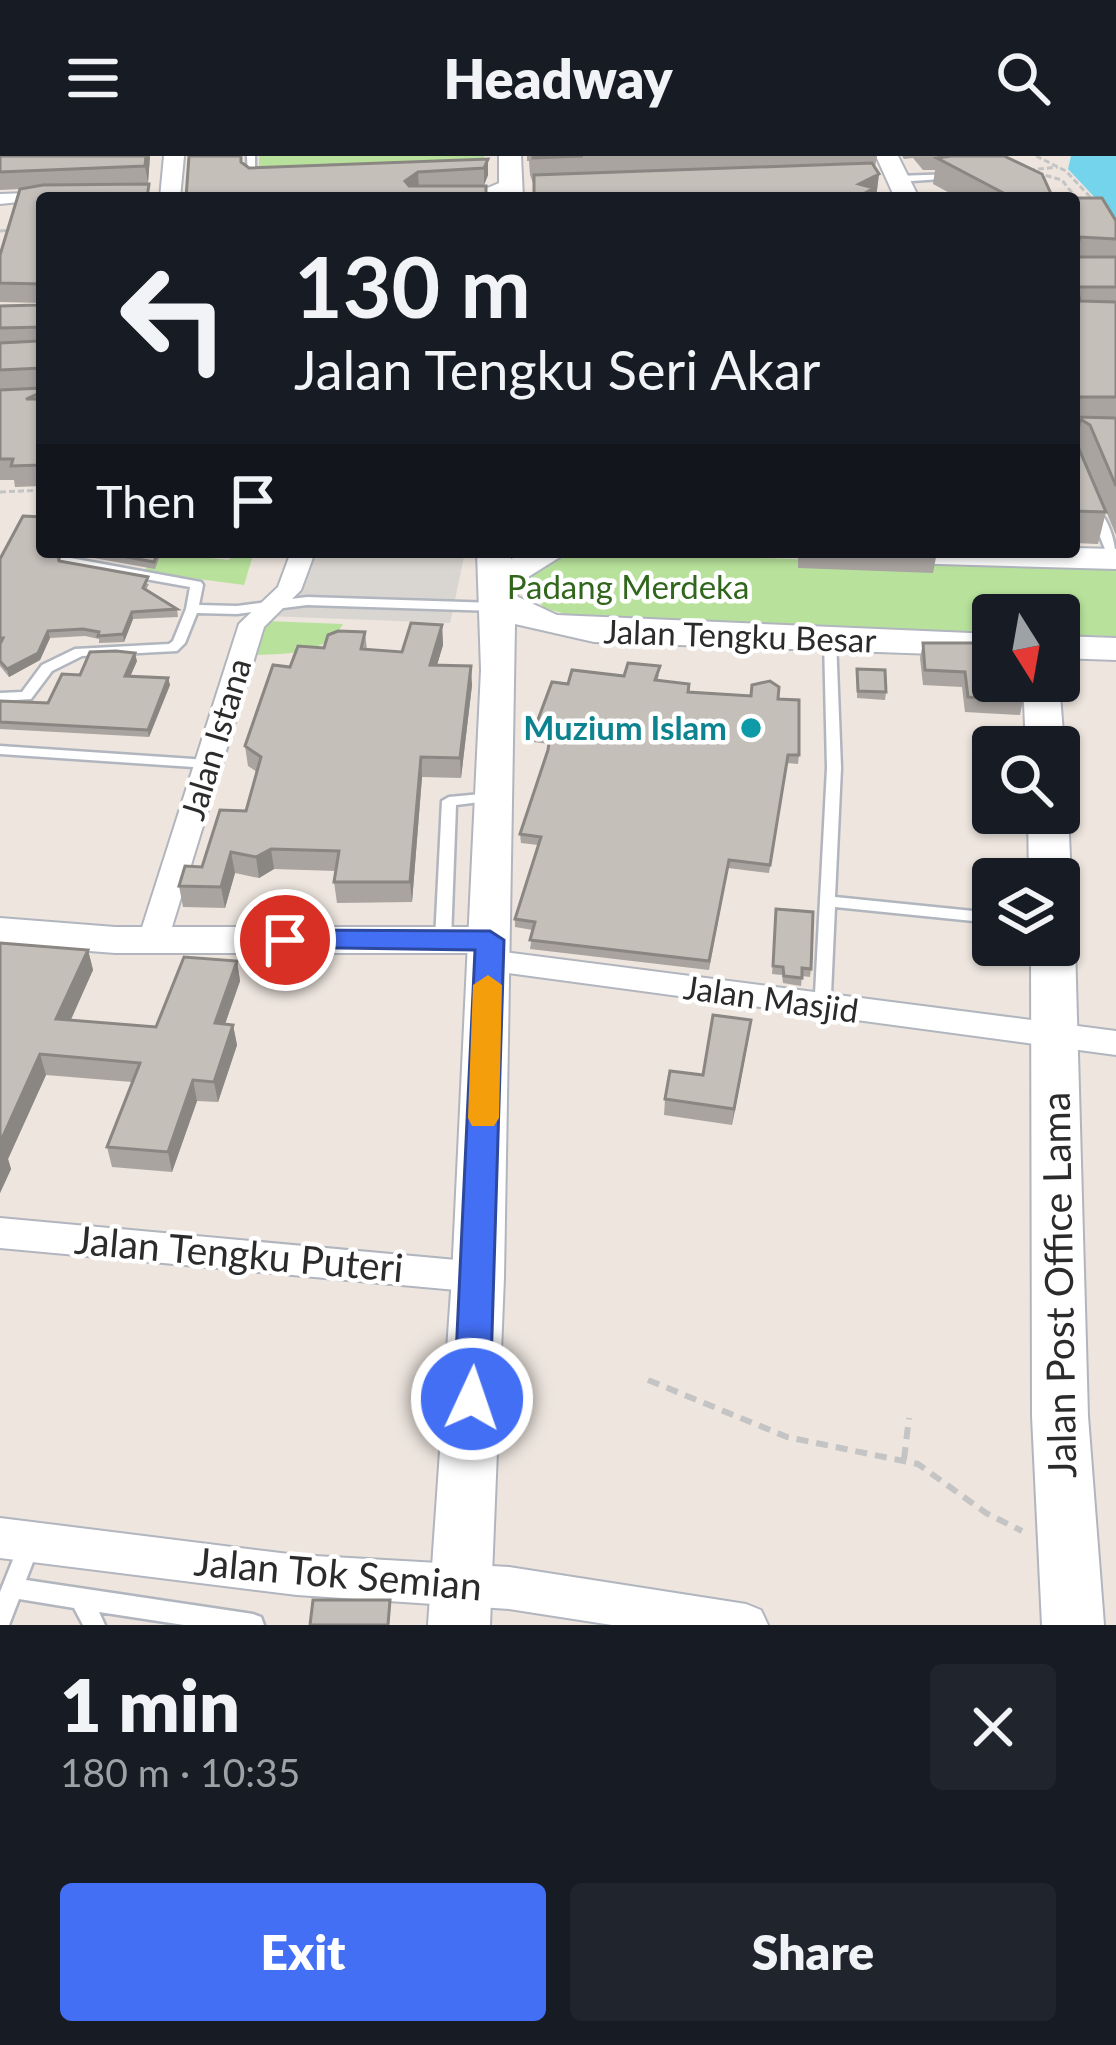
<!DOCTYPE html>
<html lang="en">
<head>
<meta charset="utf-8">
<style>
	:root { --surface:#171b24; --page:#20242c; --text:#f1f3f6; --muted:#9ea1a6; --accent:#436ff5 }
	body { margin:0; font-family:Lato,sans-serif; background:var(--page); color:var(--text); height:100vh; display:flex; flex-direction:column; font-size:45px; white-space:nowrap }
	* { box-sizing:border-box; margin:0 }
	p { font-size:39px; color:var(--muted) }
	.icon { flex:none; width:66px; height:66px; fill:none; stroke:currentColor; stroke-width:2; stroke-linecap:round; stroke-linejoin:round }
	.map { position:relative; height:1469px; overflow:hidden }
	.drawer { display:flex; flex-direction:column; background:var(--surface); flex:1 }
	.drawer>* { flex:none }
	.guide { position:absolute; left:36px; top:36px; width:1044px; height:366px; border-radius:12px; box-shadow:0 3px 9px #0004; background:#171b24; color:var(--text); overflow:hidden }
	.needle { width:78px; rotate:169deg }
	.controls { position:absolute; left:972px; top:438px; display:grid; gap:24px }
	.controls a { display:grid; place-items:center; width:108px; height:108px; border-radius:12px; background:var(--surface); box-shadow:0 3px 9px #0004; font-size:60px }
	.pin { position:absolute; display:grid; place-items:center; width:102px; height:102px; color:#fff; margin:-51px; border:6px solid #fff; border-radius:50%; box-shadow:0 3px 12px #0007 }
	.me { position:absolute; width:132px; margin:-66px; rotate:3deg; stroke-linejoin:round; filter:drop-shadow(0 0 9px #0008) }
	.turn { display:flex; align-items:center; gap:42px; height:252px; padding:0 60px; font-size:54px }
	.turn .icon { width:156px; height:156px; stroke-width:2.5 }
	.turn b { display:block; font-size:84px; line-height:102px }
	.then { display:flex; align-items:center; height:114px; padding:0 60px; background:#0003; gap:24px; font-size:45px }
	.round { display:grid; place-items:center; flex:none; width:126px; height:126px; border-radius:12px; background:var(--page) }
	.headline { display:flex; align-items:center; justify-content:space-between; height:204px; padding:0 60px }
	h1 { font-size:72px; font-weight:800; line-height:90px }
	.button { display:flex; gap:24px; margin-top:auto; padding:24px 60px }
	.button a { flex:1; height:138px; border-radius:12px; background:var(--accent); color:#fff; font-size:48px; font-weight:800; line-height:138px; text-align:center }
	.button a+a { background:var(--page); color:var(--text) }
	header { display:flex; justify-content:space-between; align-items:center; height:156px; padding:0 60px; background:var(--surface); font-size:54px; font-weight:800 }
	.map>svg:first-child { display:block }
	.green { fill:#b8e29c }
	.plaza { fill:#d9d5d1 }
	.water { fill:#74d4ec }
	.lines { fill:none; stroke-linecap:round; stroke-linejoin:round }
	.service-casing { stroke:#b1b5be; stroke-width:5 }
	.minor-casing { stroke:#b1b5be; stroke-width:4 }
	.tertiary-casing { stroke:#b1b5be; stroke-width:4 }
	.secondary-casing { stroke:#b1b5be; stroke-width:4 }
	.path-far1 { stroke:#c4c4c4; stroke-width:3; stroke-dasharray:6 3; stroke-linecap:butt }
	.path { stroke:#c4c4c4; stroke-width:6; stroke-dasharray:12 8; stroke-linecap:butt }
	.service { fill:#fff; fill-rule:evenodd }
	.minor { fill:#fff; fill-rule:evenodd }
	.tertiary { fill:#fff; fill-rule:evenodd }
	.secondary { fill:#fff; fill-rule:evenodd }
	.wall { fill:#a9a4a0 }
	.shaded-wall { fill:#8a8682 }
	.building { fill:#c5bfba; stroke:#8a8682; stroke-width:3 }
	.route { fill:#436ff5; stroke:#2c489f; stroke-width:3 }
	.slow { fill:#f59e0b }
	.culture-dot { fill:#0f9aa8; stroke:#fff; stroke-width:4.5 }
	.labels { text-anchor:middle; stroke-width:9; stroke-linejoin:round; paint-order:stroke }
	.park-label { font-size:33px; fill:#31671c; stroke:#fff }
	.street-label { font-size:33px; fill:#2b2b2b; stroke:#fff }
	.culture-label { font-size:33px; font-weight:bold; fill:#0d838f; stroke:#fff; text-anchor:end }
	.near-street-label { font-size:39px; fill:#2b2b2b; stroke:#fff }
</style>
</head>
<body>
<header><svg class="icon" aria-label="menu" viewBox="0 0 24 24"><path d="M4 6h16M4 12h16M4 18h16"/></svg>Headway<svg class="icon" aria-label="search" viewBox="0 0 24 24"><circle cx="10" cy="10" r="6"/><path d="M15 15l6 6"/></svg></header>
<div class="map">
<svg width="1116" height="1469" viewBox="0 0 1116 1469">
	<rect width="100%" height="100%" fill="#ede5de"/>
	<!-- green -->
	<path class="green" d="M259 0H484L485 8 259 18Z
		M151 396 229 404 233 396H254L244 429 145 416Z
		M583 396 1116 414V480L1059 479V459H993V477L595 466 544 452 530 433 534 413 560 400Z
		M266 465 343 468C327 498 287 498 256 499Z"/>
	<!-- plaza -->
	<path class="plaza" d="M296 396 464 401 450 467 267 460 283 414Z"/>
	<!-- water -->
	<path class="water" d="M1071 0H1116V64L1068 13Z"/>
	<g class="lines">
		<!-- service casing -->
		<g class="service-casing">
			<path id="service" d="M247 0H255V20H265V24H248Z
				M954 18 958 20 957 22 897 26 893 23 897 20Z
				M1096 353C1110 363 1116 389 1116 406L1109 403 1090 356Z
				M65 401 201 426 203 429 199 449 237 450 307 441 496 447 502 451 496 455 307 449 237 458 197 457 185 487 177 495 82 500 52 515 31 543 0 545V537L22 536 42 509 75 493 169 488 173 485 186 453 190 431 61 408V402Z
				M830 479 836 483 841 612 835 741 993 757V767L835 751 831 838 829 842H817L815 838 827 612 824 483Z
				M0 590 208 604 215 608 208 612 0 598Z
				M492 637 499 641 497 644 456 649 451 784 448 788H438L435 784 442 645 449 641Z
				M29 1378 36 1381 40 1388 26 1424 253 1458 261 1461 264 1469H184L99 1456 105 1469H83L74 1452 19 1443 9 1469H0V1436L22 1381Z"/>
		</g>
		<!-- minor casing -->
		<g class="minor-casing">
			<path id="minor" d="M511 22 519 27 517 31 492 42H410L419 37 485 33Z
				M572 31 578 32V40L510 42Z
				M57 36 66 41 0 48V38Z
				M291 396H315L301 434 264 471 168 784 164 792H142L138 784 239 468 278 431Z
				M489 794 1116 875V899L478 813 473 805 478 797Z
				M0 1062 478 1106 491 1110 497 1121 491 1132 478 1136 0 1092Z
				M0 1362 297 1399 509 1411 746 1448 761 1454 768 1469H612L509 1453 297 1439 0 1402Z"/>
		</g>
		<!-- tertiary casing -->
		<g class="tertiary-casing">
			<path id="tertiary" d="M164 0H184L180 42H160Z
				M0 762 115 771H490L503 775 509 784 503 793 490 797H115L0 788Z"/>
		</g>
		<!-- secondary casing -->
		<g class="secondary-casing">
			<path id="secondary" d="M499 0H521L523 42H499Z
				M876 0H898L919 42H895Z
				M1074 392 1116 393V413L868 406 851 396H1074Z
				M477 396H511V403L525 396H568L528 421 516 440 557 459 993 478V500L594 486 515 468 504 1121 490 1469H428L452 1121 481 514Z
				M1059 480 1116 482V504L1059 502Z
				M1023 525H1059L1064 591 1059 599V591H1026Z
				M1059 647 1068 657 1071 723 1059 734V723H1029L1028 657H1059Z
				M1059 776 1068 778 1075 789 1088 1260 1104 1469H1042L1032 1260 1031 789H1059Z"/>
		</g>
		<!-- path-far1 -->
		<path class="path-far1" d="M1036 0 1066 15 1091 42
			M1029 14 1058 11
			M1037 17 1062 24 1079 46
			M0 75 12 74
			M0 336 42 334"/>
		<!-- path -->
		<path class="path" d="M648 1224 787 1281 918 1308 986 1357 1022 1375
			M904 1303 909 1262"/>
		<!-- service -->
		<use href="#service" class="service"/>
		<!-- minor -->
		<use href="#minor" class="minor"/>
		<!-- tertiary -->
		<use href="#tertiary" class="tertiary"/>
		<!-- secondary -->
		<use href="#secondary" class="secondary"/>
	</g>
	<!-- wall -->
	<path class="wall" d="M0 0H150L148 27 42 42V330L15 331 14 324H0V150L38 149 41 147 0 146V99L20 33 0 34Z
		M527 0H877L875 11 879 18 876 40 534 30 530 19 529 5H527Z
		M902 0H1004L1042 18 1053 42H1102L1116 65V379L1082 298 1106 356 1098 388 1074 387V42H959L933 28 935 14H923L913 2 904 3Z
		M488 3V19L484 29 186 42 244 8 249 12Z
		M42 396H198L195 402 160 400 155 413 66 397 57 399 59 405 149 428 146 434 177 453 178 461 133 463 124 486 99 487V483L85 480 50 482 40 504 9 521 0 510V403Z
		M798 396H937L933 417 798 412Z
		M442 469 443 489 437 509 472 529 461 622 422 621 412 746 337 747 334 726 336 715 274 713 259 722 235 717 225 752 183 751 179 730 202 711 246 655 257 616 248 610 245 590 290 511 324 492 365 476 367 494 402 496Z
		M923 487 1023 544 1020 559 965 556 962 531 923 529 920 502Z
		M137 505 130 520 168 522 170 529 149 581 0 573V545L48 547 80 519Z
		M857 513 886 536 885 544 857 542Z
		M659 519 657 525 689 528V536L778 543 799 599 798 608 787 607 769 717 728 712 709 814 530 793 533 774 515 771V763L538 689 521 687 520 678 549 588 533 586V577L568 528 624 520Z
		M980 584 993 591V634L980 633 977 599Z
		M776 753 811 813 810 821 802 820 801 830 783 827 782 819 772 818Z
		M0 787 88 794 93 814 70 864 156 871 237 805 240 825 225 868 233 869 237 889 218 946 197 945 172 1016 112 1011 107 991 132 926 46 919 8 1003 11 1013 0 1037Z
		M749 880 732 969 664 959 665 943 703 919Z"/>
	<!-- shaded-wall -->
	<path class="shaded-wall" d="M146 0H150L148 27 145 10Z
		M488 3V19L484 29V12Z
		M418 16 419 33 406 41 405 25Z
		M879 18 876 42H857L859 28Z
		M132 456 133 463 124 486 123 478Z
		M442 469 443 489 431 529 430 509Z
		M48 475 50 482 40 504 9 521 7 513Z
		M135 497 137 505 127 528 125 520Z
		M471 510 472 529 461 622 460 602Z
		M168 522 170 529 149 581 148 574Z
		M421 601 422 621 412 746 410 726Z
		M271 693 274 713 259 722 256 701Z
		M231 696 235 717 225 752 221 731Z
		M88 794 93 814 62 884 56 863Z
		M237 805 240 825 218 888 215 867Z
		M751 864 749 880 732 969 734 953Z
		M233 869 237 889 218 946 214 926Z
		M40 898 46 919 8 1003 11 1013 0 1037V987Z
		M193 924 197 945 172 1016 168 996Z"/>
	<!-- building -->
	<path class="building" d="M0 0H146L145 10 0 16Z
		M189 0H241V6L249 12 488 3 484 12 418 16 405 25 409 30H486V42H186Z
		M533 0H583L533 2Z
		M951 0H1004L1042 18 1053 42H1102L1116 65V83L1080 81 1075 97 1080 101H1116V131H1077L1080 145 1116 146V241H1080L1076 246 1077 261 1116 262V330L1090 269 1080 263 1076 286 1106 356 1074 355V42H1013L937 2Z
		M872 7 879 18 859 28 874 32 865 37 882 42H534V19Z
		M149 28 147 42H42V136L41 128 0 127V99L20 33 43 29Z
		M42 145V236L26 243H42V309L11 310 13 303H0V234L41 232V212L0 214V187L38 185 41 171 0 172V150L38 149Z
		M23 360 42 361V396H57L59 405 148 421 143 432 177 453 132 456 123 478 98 480 99 476 83 473 48 475 38 497 7 513 0 505V488L3 482H0V403Z
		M101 396H158L154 406Z
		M411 467 442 469 430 509 471 510 460 602 421 601 410 726H334L339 695 271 693 256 701 231 696 221 731 179 730 185 710 202 711 220 654 246 655 261 601 245 590 273 509 290 511 298 490 324 492 328 479 338 475 365 476 361 493 402 496Z
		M923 487H993V525H1021L1023 544 968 541 965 516 925 514Z
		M116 495 135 497 125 520 168 522 148 574 0 566V545L48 547 62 518 80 519 90 496Z
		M628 507 660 510 655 524 689 528 688 536 751 540 752 529 770 525 779 531 778 543 799 544V599H788L770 709 729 704 709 805 530 784 535 766 515 763 541 681 520 678 548 594 550 579 533 577 552 526 568 528 572 514 624 520Z
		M857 513 885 514 886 536 858 535Z
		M980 584 1023 586 1024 591H993V618H983Z
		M776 753 813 756 811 813 802 812V822L784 820 783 811 773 810Z
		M0 787 88 794 56 863 156 871 184 801 237 805 215 867 233 869 214 926 193 924 168 996 107 991 140 907 40 898 0 987Z
		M713 859 751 864 734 953 665 943 670 915 703 919Z
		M313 1444H390L388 1469H310Z"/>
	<!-- route -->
	<path class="route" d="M285 774 490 775 504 784 490 1243 484 1254 472 1259 459 1254 454 1243 475 794 275 791 271 784Z"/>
	<!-- slow -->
	<path class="slow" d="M488 819 502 829 499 962 494 970H472L468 962 473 829Z"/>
	<!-- markers -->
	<circle class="culture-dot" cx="751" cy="572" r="12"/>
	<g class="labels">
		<!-- park labels -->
		<g class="park-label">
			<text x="628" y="443">Padang Merdeka</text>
		</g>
		<!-- street labels -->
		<g class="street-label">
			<text transform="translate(740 480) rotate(2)" y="12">Jalan Tengku Besar</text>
			<text transform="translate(216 583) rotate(-73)" y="12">Jalan Istana</text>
			<text transform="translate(771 843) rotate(8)" y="12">Jalan Masjid</text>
		</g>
		<!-- culture labels -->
		<g class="culture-label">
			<text x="727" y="584">Muzium Islam</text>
		</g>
		<!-- near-street labels -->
		<g class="near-street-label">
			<text transform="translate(239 1098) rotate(5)" y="14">Jalan Tengku Puteri</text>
			<text transform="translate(1059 1129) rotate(-91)" y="14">Jalan Post Office Lama</text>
			<text transform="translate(338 1418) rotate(5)" y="14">Jalan Tok Semian</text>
		</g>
	</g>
</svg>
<div class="controls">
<a><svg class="needle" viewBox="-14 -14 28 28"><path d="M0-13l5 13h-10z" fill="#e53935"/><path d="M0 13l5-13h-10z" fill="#9ea1a6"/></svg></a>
<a><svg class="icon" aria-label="search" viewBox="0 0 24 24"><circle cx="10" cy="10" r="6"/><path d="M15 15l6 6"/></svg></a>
<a><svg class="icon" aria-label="layers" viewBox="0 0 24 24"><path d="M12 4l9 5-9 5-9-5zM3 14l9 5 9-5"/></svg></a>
</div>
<div class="pin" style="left:285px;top:784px;background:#d93025"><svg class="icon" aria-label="arrive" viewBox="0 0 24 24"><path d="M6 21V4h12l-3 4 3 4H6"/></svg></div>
<svg class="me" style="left:472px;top:1243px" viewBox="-20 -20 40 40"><circle r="17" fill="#436ff5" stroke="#fff" stroke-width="3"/><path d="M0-11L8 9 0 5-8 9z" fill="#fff"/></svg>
<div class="guide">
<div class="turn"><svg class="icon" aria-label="left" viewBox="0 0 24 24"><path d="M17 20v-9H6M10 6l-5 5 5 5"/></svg><div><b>130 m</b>Jalan Tengku Seri Akar</div></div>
<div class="then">Then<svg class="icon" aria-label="arrive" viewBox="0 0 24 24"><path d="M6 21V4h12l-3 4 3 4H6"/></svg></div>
</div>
</div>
<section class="drawer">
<div class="headline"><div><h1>1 min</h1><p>180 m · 10:35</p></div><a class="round"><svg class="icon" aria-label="close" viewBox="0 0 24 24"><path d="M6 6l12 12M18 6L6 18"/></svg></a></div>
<div class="button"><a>Exit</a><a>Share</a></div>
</section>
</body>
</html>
